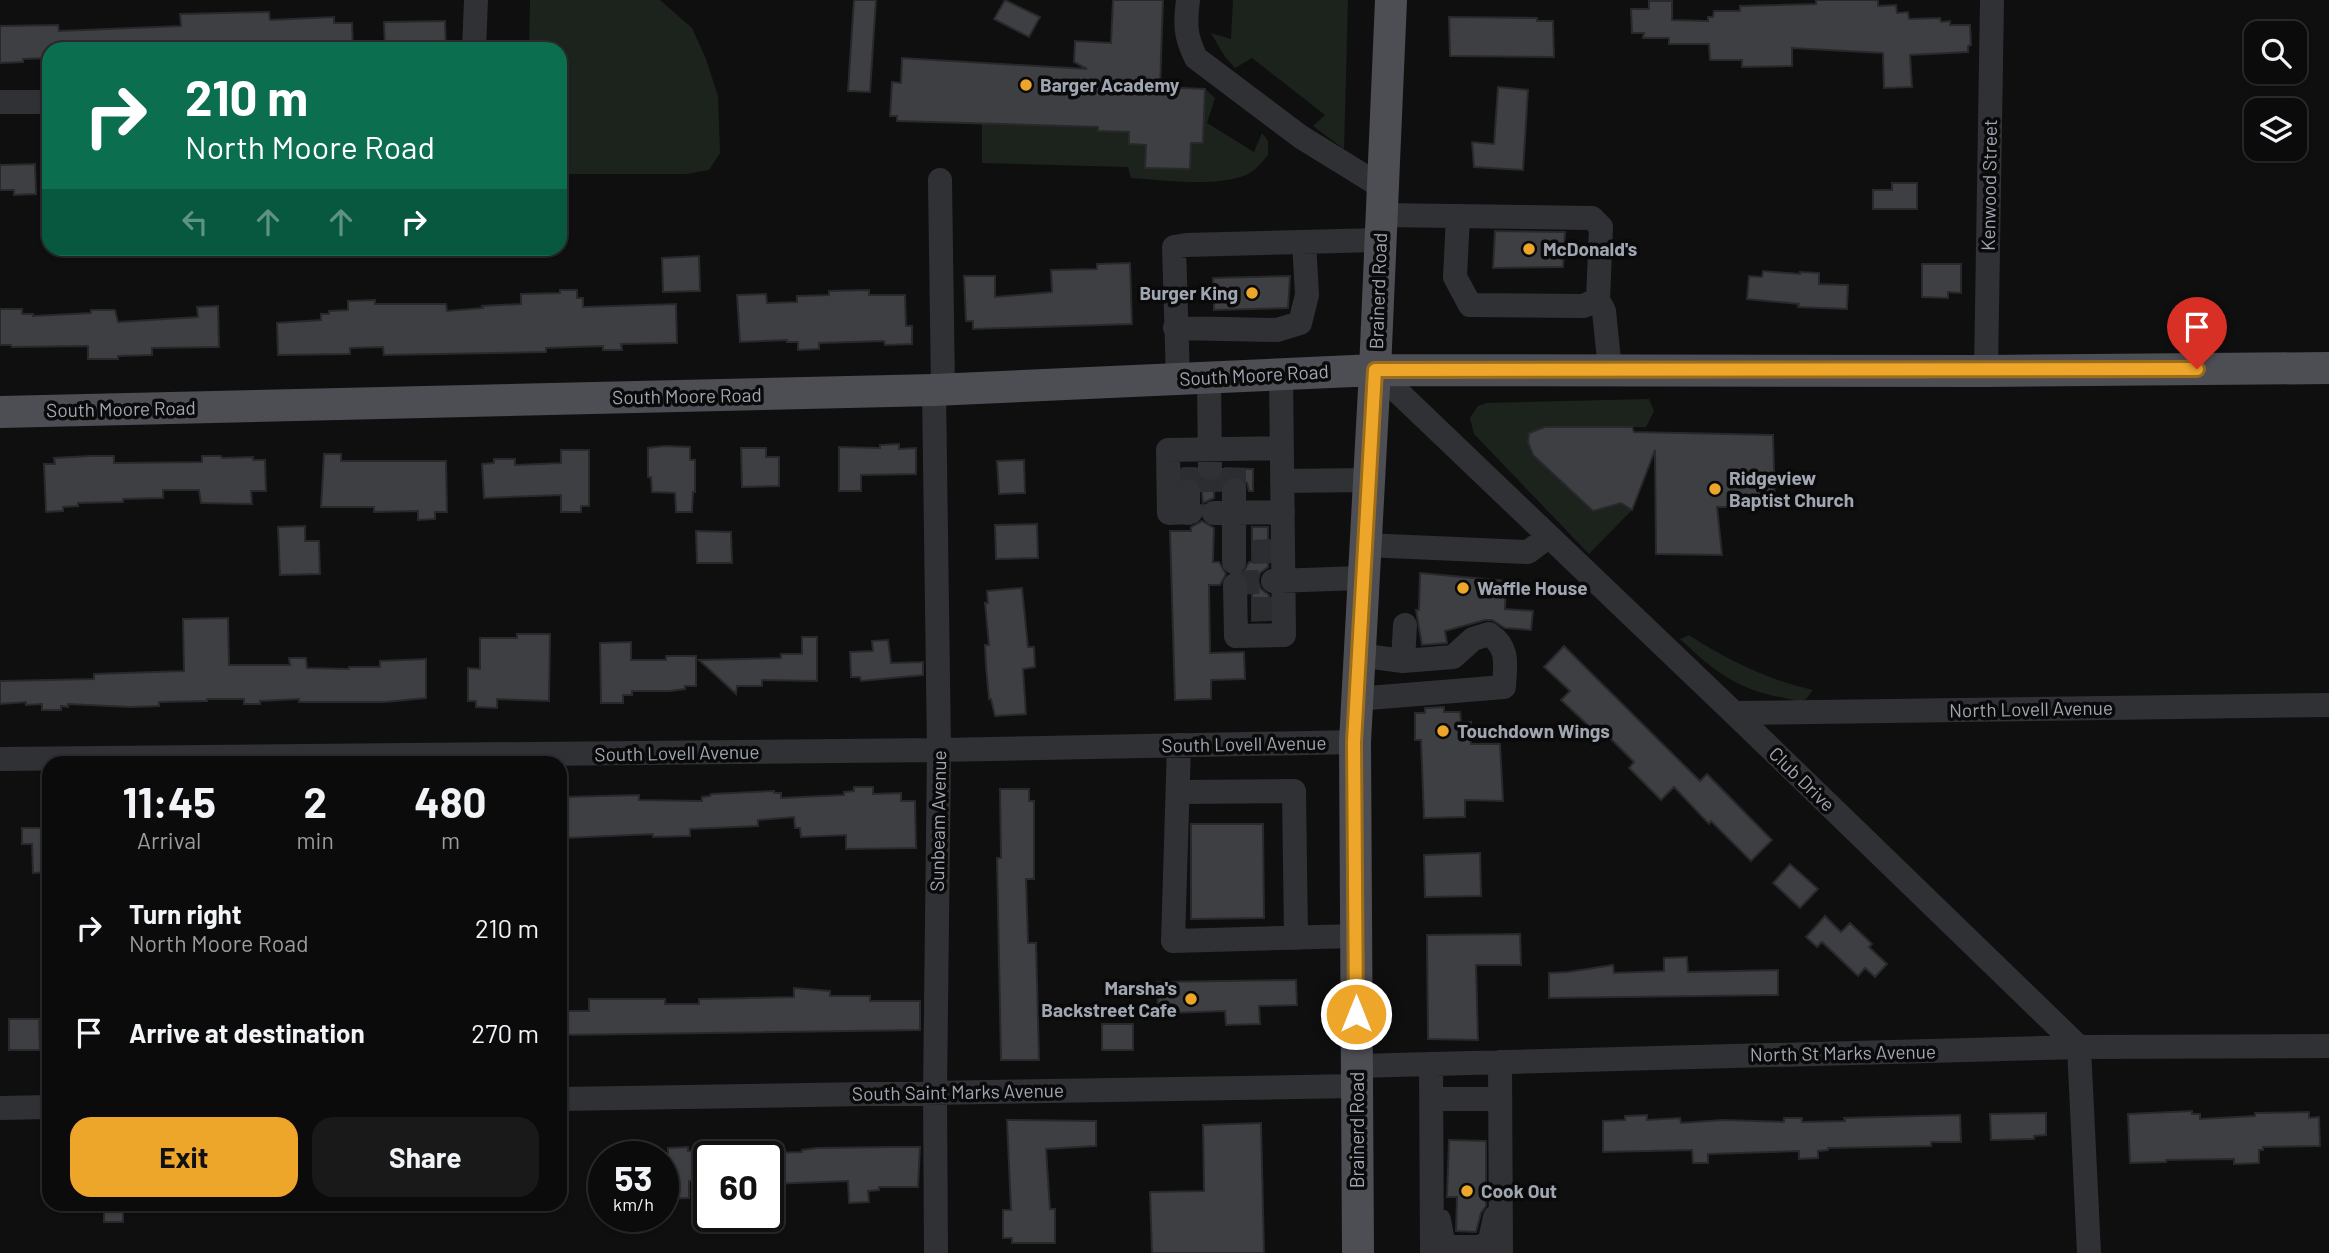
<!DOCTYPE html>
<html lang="en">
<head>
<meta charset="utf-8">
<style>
	:root { --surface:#0b0b0c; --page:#19191a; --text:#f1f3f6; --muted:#9a9b9d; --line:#2b2b2d; --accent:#eda62a }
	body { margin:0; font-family:Barlow,sans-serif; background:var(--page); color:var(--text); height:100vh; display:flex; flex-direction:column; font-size:26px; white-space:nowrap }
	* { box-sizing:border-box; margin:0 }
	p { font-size:23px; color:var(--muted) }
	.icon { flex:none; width:38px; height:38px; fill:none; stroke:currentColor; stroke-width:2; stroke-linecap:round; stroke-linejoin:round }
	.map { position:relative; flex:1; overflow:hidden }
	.panel { position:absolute; left:42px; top:756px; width:525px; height:455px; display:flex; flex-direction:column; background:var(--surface); border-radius:21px; box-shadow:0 2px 5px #0004,0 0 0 2px var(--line) }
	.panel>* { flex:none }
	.hud { position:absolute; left:42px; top:42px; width:525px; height:214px; border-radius:21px; box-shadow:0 2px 5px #0004,0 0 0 2px var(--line); background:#0b6e4f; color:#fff; overflow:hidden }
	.tools { position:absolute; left:2244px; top:21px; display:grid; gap:14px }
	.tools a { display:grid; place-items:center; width:63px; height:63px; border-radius:14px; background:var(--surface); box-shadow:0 2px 5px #0004,0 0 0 2px var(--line); font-size:35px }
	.speed { position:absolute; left:588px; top:1141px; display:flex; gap:14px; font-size:35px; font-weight:700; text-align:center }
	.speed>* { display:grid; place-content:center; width:91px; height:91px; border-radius:50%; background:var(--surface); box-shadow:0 2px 5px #0004,0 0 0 2px var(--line); line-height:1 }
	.speed small { font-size:18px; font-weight:400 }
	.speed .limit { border:4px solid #111; border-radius:10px; background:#fff; color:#111 }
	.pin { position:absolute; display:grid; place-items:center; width:60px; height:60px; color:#fff; margin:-72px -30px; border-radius:50% 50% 50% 0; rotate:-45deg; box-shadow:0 0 7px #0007 }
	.pin .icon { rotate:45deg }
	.me { position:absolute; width:77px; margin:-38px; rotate:0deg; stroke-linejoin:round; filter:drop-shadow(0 0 5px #0008) }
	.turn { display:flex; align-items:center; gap:24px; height:147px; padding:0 28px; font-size:32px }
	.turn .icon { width:91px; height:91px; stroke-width:2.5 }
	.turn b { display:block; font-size:49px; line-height:60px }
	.lanes { display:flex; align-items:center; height:66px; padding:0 28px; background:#0003; justify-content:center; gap:35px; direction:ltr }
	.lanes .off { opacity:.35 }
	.eta { display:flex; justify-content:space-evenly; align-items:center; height:119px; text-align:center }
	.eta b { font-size:42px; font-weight:700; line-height:49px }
	.action { display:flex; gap:14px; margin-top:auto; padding:14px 28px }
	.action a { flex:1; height:80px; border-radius:21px; background:var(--accent); color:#111; font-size:28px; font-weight:700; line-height:80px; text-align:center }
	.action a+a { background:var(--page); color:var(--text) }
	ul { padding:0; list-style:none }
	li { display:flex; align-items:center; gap:21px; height:105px; padding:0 28px }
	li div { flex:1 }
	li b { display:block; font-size:26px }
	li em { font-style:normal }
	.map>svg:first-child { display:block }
	.green { fill:#1c231c }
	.building { fill:#3e3f43; stroke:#29292c; stroke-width:2 }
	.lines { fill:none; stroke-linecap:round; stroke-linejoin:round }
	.minor-tunnel { stroke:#2c2d30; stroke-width:24; stroke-dasharray:24 12; stroke-linecap:butt }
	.minor { stroke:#303135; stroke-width:24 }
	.major { stroke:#4c4e54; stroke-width:32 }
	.route-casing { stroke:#9a6c1b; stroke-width:18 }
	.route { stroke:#eda62a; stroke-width:12 }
	.poi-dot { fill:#eda62a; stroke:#0a0a0b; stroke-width:2.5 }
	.labels { text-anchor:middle; stroke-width:7; stroke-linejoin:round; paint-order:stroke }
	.poi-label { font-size:19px; font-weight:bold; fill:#a0a6b1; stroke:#0a0a0b; text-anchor:start }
	.street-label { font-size:19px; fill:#a0a6b1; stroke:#0a0a0b }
</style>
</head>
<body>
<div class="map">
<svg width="2329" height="1253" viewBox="0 0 2329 1253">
	<rect width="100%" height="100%" fill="#0f0f10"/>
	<!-- green -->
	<path class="green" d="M530 0H660L692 28 706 59 718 96 720 153 709 170 686 174H560V49H529Z
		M1233 0H1348L1344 149 1313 126 1325 115 1252 58 1235 68 1225 57 1211 33 1231 39Z
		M1205 89 1215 98 1207 123 1254 152 1262 133 1268 141V155C1262 162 1257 169 1248 174 1217 188 1164 180 1131 178L1128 167 982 163V123L1098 127 1129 132V144L1146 145 1145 168 1190 169 1191 143H1203Z
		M1649 399 1654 411 1646 427H1545L1529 433 1528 442 1533 455 1632 510 1589 554 1474 434 1470 418 1478 406 1486 403Z
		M1689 635C1727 660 1768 680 1813 690L1806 699 1801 701C1743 692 1722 679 1680 639Z"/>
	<!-- building -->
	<path class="building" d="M854 0H876L870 92 848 91Z
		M1005 0 1040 17 1029 37 994 19Z
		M1113 0H1163L1160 87 1205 89 1203 143H1191L1190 169 1145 168 1146 145 1129 144V132L1098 131V127L897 121V116H890L892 82 901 83 902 58 1087 69 1074 62 1075 41 1111 43Z
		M1816 0H1878V6L1896 5 1897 13 1908 12 1909 19 1940 18 1941 22 1950 21V25H1970L1971 45 1968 46V52L1910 55 1912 87 1884 88 1883 53 1792 48V66L1742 67V60H1710L1709 44H1669V38H1643L1644 33H1632L1631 9H1649V1H1672V20L1708 21V17H1713L1714 11H1740V6L1816 4Z
		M269 12 270 20 334 17V23H352L353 49H49V58L23 59V62L0 63V26L58 25 59 31 181 26 180 14Z
		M1449 17 1537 18V21H1553L1554 57 1450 56Z
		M445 21 446 49H385L384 22Z
		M1498 87 1528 90 1523 170 1474 167 1472 142 1494 144Z
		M35 164 36 194 14 195V190H0V165Z
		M1892 183H1917V209H1873V190H1892Z
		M1495 231 1565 232 1563 267 1493 268Z
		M699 256 700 291 663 292 662 258Z
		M1130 263 1132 324 973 329V321H966L964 276H995V297L1052 292 1051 270 1097 269V264Z
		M1922 264H1961V293L1948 292V298L1922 297Z
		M1763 271 1800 274V272L1819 273V284L1848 285 1847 309 1798 307 1799 304 1747 299 1749 276 1762 277Z
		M1290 276 1288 308 1214 310 1213 278Z
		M560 290H577V298H583V307L676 304 677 343 621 344 622 350H603V346L546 348V352L384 355 383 347 350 348V354L278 355 277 323 321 320V314H329V311L348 310V301L375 300V304H446L447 311 483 308 482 306 521 304V294L560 293Z
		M869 290V295H905L906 326H912V344L885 345 884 341 819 343V349L798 350V342H787V340L740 342 737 295 766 294 767 303 797 302V296L829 295V291Z
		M218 306 219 347 152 348V355L118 356V359H88V346L12 347 11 345H0V309H22V314H33V316L91 313V310H115L118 322 198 317 197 307Z
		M1545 427H1632L1634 432 1773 435 1775 507H1717L1722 555 1656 554 1655 450 1632 510 1621 503 1593 511 1533 455 1528 442 1529 433Z
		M899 444V449L916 448V474L861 475V491H839V447L880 448V445Z
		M664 446 690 447V460H695V492H693L692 512H676L675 493 652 492 651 477H648V448Z
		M741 448H766V457H779V486L742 487Z
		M561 450H589V506H581V512H561V495L484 498 482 464 494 463V459H515V465L561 463Z
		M324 454H341V461H446L447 512H435V519L418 520V511L374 512V507H321Z
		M90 456H114V463L202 462V456H221L222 458 253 457V460H265L266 491H251L252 504 201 503 199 490H163V498L123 499V502L78 503V506L63 507V511L46 512 44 464H55L54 458Z
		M1024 460 1025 493 999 494 997 461Z
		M1183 468H1195L1198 476 1209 483 1218 480 1225 468 1253 469V491H1249L1247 483 1242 478 1233 475 1222 482 1219 490H1214V498L1203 503 1201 484 1195 478 1183 477Z
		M1202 521 1214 528 1213 562H1219L1226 574 1220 585H1209L1210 653 1244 652 1245 679 1211 680V699L1175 700 1170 531H1191V527Z
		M1037 524 1038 558 996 559 995 525Z
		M305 526V541H319L320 574 280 575 278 527Z
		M1252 527H1268V567L1260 573 1258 581 1261 589 1269 595V620L1252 621V585L1243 573 1249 562H1252Z
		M696 531 731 532 732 563H697Z
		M1420 573 1506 581 1505 609 1533 611 1531 630 1505 628 1492 620H1485L1445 631 1447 643 1422 645 1416 610H1419Z
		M1022 588 1028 647H1034L1035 667 1023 669 1026 714 995 716 991 699H989L986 666 985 645H989L985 603H988L987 591Z
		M228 618 229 665H290L289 658H306L307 668 349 669V667H380V661L426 659V698L385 702H299V699L260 701V704H244V699H207V701L159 702V706L130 707 68 704V707L61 706V710H42V704L26 705V702L0 704V681L94 679V674L184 671 183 619Z
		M517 634H550L549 701 497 699V708L476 707V701H468V668L480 669V638H517Z
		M802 637H817V681L762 680V686H737L736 694 699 660 781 658V654H802Z
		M888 640 891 663 923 662V675L861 681 860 677H851L850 652 873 651 872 641Z
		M631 642V660H666V656H696V686H685V689L670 691H632V695H623V703H601L600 643Z
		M1564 646 1700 781 1707 774 1772 840 1751 861 1711 821 1709 824 1674 787 1661 800 1629 768 1634 762 1608 736 1604 740 1561 700 1570 691 1544 667Z
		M1444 707V712H1460L1461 722H1471V744H1500L1503 801 1465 800V817L1424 818 1421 740H1415V713H1425V708Z
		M854 787H873V794L901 793V801H915L916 848 846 849V835L801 837 800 828H795L794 817 758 820V826L690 829V836L653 837V834L566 838 564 797 639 795V800L702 801V797L710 796 711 794 774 791V793H781V798L844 795V792L854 791Z
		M1000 789H1029V801H1034V879H1026L1028 943H1036L1039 1060H1001L997 858H1001Z
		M1191 824H1263L1264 918 1191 919Z
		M22 828H49V872L33 873 32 844H22Z
		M1480 853 1481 896 1425 897 1424 855Z
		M1790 864 1818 889 1800 908 1773 883Z
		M1825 916 1841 932 1850 923 1872 944 1869 947 1887 964 1875 977 1865 968 1858 976 1822 942 1817 947 1806 937Z
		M1520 934 1521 965H1476L1478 1040 1428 1039 1427 935Z
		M1687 957 1688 972 1778 970V995L1549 998V973L1568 972 1613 965 1614 973 1664 971V958Z
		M1296 980 1297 1005 1259 1006 1260 1024 1226 1025 1225 1011 1171 1013V1007H1158L1157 982Z
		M794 988 830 991V996H870V1001H920V1030L560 1035V1011H589V999H665V1004H699V999L794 997Z
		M9 1019H39L40 1050H9Z
		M1102 1024H1133V1050H1102Z
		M2192 1111V1114H2200V1119L2255 1116V1113L2309 1112V1118L2319 1117 2320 1146 2263 1147V1150H2259V1163L2234 1164V1159L2166 1160V1162L2130 1163 2128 1114Z
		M2046 1113V1135L2034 1136V1139L1991 1140 1990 1114Z
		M1647 1115V1120L1680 1118 1681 1123 1723 1120 1784 1122V1118H1802V1122L1845 1121 1844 1118 1960 1115 1961 1142H1931V1146L1828 1148V1150L1818 1151V1158L1799 1159V1151L1708 1154V1163H1693L1692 1150 1603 1152V1121L1625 1120V1116Z
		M1007 1120 1096 1121V1146L1046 1149 1050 1209H1055V1243H1012V1238H1003V1210H1011Z
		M1261 1123 1264 1253H1152L1150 1192 1204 1191 1203 1125Z
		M1449 1140 1486 1141V1206L1481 1213 1476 1232 1456 1231 1457 1197H1447Z
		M688 1147V1151L709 1150V1180L689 1181V1198L663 1199V1153H668V1148Z
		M890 1147H920L918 1187H879V1190L868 1191 869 1202 849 1203 848 1181 770 1184 771 1153 802 1152V1150L817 1148Z
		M104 1204H123V1222H104Z"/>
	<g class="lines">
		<!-- minor-tunnel -->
		<path class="minor-tunnel" d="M1187 468 1188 491
			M1210 468 1211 513
			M1234 490V468
			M1252 552 1273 551
			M1235 583 1273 581
			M1252 609H1274"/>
		<!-- minor -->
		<path class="minor" d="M1188 0C1185 24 1185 36 1196 58L1301 137 1382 187
			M474 49 476 0
			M0 102H49
			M940 180 943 389
			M1381 215 1592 218 1601 227 1598 300 1583 306 1470 305 1455 277 1458 216
			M1598 300 1604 311 1610 370
			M1175 328 1277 330 1300 323 1307 295 1304 242
			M1375 370 1734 713 2079 1047 2089 1253
			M1986 371 1992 0
			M1209 377 1210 468
			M1178 379 1174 247 1186 245 1380 240
			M934 390 939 750 935 1093 936 1253
			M1282 481 1368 480
			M1234 490V562
			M1188 491V513
			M1191 512 1169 513 1168 450 1282 448
			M1214 513 1283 512
			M1365 545 1528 552 1548 537
			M1273 581 1362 578
			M1235 585 1236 636 1284 635 1281 374
			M1403 661 1405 625
			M1356 699 1504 687C1505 665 1510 648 1489 634L1473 639 1453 657 1403 661 1358 655
			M1734 713 2329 705
			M1179 745 1173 941 1356 936
			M0 759 939 750 1355 742
			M1178 792 1294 791 1296 938
			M1500 1062 1501 1253
			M1431 1064 1432 1253
			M1357 1066 2079 1047 2329 1046
			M560 1099 1357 1086
			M1432 1099H1499
			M0 1108 49 1107
			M1439 1220 1444 1247H1481L1490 1240 1495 1217"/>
		<!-- major -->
		<path class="major" d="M0 412 934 390 1375 370 1986 371 2329 368
			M1358 1253 1355 742 1375 370 1391 0"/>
	</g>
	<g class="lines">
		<!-- route casing -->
		<g class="route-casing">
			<path id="route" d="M1356 1014 1354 742 1375 370 2197 369"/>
		</g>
		<!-- route -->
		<use href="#route" class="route"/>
	</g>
	<!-- markers -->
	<g class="poi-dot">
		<circle cx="1026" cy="85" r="7"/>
		<circle cx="1529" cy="249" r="7"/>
		<circle cx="1252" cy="293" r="7"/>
		<circle cx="1715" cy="489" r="7"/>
		<circle cx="1463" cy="588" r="7"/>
		<circle cx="1443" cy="731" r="7"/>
		<circle cx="1191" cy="999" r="7"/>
		<circle cx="1467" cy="1191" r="7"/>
	</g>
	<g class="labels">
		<!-- poi labels -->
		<g class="poi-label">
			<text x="1040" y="92">Barger Academy</text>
			<text x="1543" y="256">McDonald's</text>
			<text x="1238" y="300" text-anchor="end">Burger King</text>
			<text x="1729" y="485">Ridgeview<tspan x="1729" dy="22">Baptist Church</tspan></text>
			<text x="1477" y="595">Waffle House</text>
			<text x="1457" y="738">Touchdown Wings</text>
			<text x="1177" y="995" text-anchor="end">Marsha's<tspan x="1177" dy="22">Backstreet Cafe</tspan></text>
			<text x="1481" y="1198">Cook Out</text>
		</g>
		<!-- street labels -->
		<g class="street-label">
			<text transform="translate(1989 185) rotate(-89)" y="7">Kenwood Street</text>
			<text transform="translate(1378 291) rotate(-88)" y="7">Brainerd Road</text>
			<text transform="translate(1254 375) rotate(-3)" y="7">South Moore Road</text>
			<text transform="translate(687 396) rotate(-1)" y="7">South Moore Road</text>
			<text transform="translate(121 409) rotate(-1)" y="7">South Moore Road</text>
			<text transform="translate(2031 709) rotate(-1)" y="7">North Lovell Avenue</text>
			<text transform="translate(1244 744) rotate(-1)" y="7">South Lovell Avenue</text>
			<text transform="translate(677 753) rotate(-1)" y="7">South Lovell Avenue</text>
			<text transform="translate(1802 779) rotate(44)" y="7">Club Drive</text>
			<text transform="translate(938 821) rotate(-89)" y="7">Sunbeam Avenue</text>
			<text transform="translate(1843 1053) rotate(-1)" y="7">North St Marks Avenue</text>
			<text transform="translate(958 1092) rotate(-1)" y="7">South Saint Marks Avenue</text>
			<text transform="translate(1357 1130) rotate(-90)" y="7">Brainerd Road</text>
		</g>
	</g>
</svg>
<div class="tools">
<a><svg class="icon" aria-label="search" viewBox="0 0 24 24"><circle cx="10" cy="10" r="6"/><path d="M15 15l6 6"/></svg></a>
<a><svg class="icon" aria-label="layers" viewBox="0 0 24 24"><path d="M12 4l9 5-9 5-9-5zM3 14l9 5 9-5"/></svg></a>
</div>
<div class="speed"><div>53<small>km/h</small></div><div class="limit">60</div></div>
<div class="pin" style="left:2197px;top:369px;background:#d93025"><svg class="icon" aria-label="arrive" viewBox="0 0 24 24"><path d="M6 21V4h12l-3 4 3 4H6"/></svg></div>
<svg class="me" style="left:1356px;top:1014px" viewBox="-20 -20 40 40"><circle r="17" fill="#eda62a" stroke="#fff" stroke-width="3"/><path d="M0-11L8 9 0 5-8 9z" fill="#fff"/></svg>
<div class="hud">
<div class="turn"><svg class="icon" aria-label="right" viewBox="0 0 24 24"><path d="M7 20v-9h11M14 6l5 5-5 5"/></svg><div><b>210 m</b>North Moore Road</div></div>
<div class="lanes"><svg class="icon off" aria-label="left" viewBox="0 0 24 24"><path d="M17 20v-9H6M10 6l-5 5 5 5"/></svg><svg class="icon off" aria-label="ahead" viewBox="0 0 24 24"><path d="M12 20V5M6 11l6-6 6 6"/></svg><svg class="icon off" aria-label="ahead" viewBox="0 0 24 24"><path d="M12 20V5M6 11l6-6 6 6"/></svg><svg class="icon" aria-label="right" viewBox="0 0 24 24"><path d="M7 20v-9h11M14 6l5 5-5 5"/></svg></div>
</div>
<section class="panel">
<div class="eta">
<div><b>11:45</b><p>Arrival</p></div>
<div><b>2</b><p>min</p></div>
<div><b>480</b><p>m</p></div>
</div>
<ul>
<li><svg class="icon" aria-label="right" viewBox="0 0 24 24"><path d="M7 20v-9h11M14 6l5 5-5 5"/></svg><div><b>Turn right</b><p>North Moore Road</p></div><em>210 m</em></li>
<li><svg class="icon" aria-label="arrive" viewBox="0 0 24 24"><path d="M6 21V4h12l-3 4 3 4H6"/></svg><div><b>Arrive at destination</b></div><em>270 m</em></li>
</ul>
<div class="action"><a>Exit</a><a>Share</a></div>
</section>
</div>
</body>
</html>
